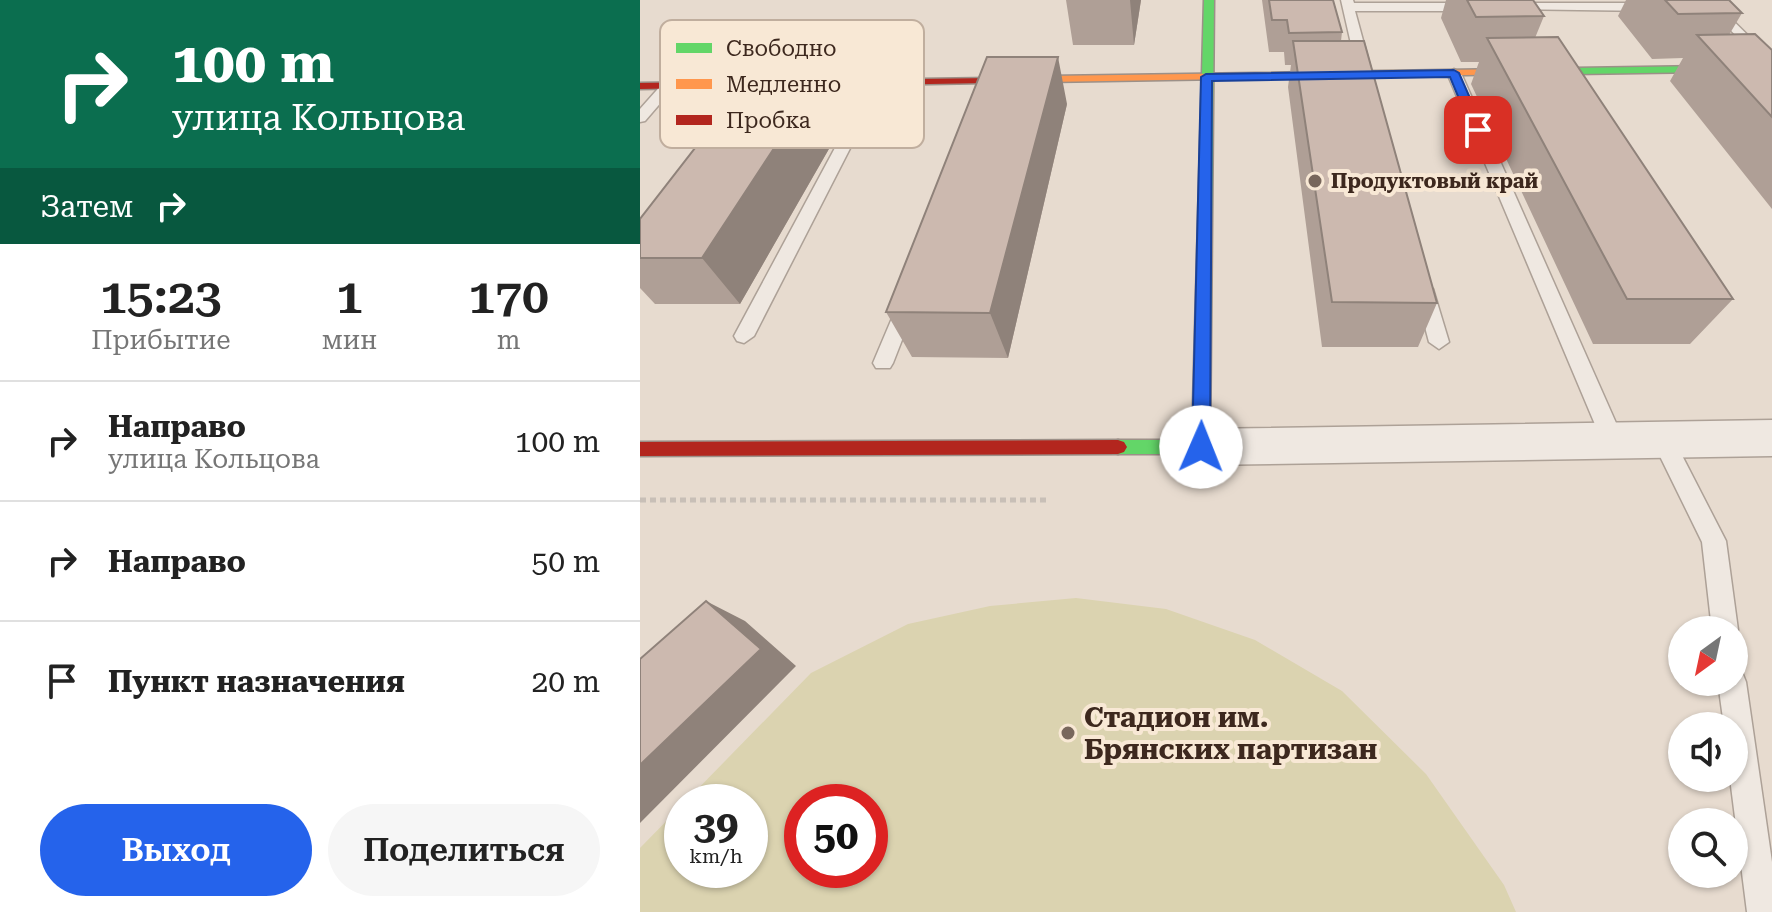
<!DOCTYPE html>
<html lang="ru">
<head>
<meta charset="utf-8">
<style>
	:root { --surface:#fff; --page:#f6f6f6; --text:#222; --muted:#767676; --line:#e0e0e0; --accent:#2563eb }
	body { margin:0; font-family:"Roboto Serif",serif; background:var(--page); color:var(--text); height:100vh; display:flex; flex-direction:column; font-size:30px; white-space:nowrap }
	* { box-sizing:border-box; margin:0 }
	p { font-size:26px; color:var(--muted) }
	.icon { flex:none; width:44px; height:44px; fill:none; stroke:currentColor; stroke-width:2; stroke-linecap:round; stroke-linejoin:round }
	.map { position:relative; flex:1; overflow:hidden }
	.panel { display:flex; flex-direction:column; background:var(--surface); width:640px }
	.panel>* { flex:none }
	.hud { background:#0b6e4f; color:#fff; overflow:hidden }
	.needle { width:52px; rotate:213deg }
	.buttons { position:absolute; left:1028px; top:616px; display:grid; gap:16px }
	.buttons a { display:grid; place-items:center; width:80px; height:80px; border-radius:50%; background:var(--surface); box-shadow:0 2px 6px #0004; font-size:40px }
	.speed { position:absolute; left:24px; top:784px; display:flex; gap:16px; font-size:40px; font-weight:700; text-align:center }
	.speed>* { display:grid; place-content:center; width:104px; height:104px; border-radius:50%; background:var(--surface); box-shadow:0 2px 6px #0004; line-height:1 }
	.speed small { font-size:20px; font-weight:400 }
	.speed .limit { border:12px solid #d22; background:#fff; color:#111 }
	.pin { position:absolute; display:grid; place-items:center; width:68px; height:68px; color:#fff; margin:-34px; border-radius:16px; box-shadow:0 4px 12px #0006 }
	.me { position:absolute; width:88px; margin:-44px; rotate:1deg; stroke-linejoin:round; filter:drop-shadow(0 0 6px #0008) }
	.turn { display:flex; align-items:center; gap:28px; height:168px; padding:0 40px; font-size:36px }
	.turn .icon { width:104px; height:104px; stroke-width:2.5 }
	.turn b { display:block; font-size:56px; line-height:68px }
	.then { display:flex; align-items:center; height:76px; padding:0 40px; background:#0003; gap:16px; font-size:30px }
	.eta { display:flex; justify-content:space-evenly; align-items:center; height:136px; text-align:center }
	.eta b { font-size:48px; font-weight:600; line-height:56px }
	.button { display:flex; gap:16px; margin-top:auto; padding:16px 40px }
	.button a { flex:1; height:92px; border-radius:48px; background:var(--accent); color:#fff; font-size:32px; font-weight:600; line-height:92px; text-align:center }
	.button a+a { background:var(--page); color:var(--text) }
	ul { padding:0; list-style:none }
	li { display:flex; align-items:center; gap:24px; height:120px; padding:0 40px; border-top:2px solid var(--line) }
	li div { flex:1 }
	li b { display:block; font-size:30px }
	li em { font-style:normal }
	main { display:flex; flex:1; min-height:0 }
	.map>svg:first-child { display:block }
	.green { fill:#dbd3b0; fill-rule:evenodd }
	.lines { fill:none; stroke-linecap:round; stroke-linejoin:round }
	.lane-casing { stroke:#ada197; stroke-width:3 }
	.street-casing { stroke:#ada197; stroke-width:3 }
	.fast-casing { stroke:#9c9088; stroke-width:3 }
	.slow-casing { stroke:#9c9088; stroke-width:3 }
	.jam-casing { stroke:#9c9088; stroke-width:3 }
	.path { stroke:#c8bfb7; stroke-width:5; stroke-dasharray:6 4; stroke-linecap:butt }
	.lane { fill:#efe8e1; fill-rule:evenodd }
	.street { fill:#efe8e1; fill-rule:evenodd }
	.fast { fill:#63d668; fill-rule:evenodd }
	.slow { fill:#ff974d; fill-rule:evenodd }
	.jam { fill:#b3261e; fill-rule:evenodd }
	.wall { fill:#af9f96 }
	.shaded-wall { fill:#8f827a }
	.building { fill:#ccb9af; stroke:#8f827a; stroke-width:2 }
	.route { fill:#2563eb; stroke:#184099; stroke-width:2 }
	.poi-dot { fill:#78675c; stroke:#f8e8d5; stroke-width:3 }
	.labels { text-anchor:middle; stroke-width:8; stroke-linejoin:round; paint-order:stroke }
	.far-poi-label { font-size:20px; font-weight:bold; fill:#3d281e; stroke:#f8e8d5; text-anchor:start }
	.near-poi-label { font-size:28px; font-weight:bold; fill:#3d281e; stroke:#f8e8d5; text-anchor:start }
	.key { fill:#f8e8d5; stroke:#c0ae9e; stroke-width:2 }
	.key-label { font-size:22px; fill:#3d281e }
</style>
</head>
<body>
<main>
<section class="panel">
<div class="hud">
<div class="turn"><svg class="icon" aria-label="right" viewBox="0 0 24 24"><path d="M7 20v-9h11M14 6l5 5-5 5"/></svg><div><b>100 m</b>улица Кольцова</div></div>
<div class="then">Затем<svg class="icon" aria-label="right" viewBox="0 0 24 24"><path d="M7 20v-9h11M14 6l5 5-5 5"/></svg></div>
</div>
<div class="eta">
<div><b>15:23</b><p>Прибытие</p></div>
<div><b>1</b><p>мин</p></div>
<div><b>170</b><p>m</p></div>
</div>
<ul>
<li><svg class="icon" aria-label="right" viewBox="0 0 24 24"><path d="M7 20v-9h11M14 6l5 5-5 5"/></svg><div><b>Направо</b><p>улица Кольцова</p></div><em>100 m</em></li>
<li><svg class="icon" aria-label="right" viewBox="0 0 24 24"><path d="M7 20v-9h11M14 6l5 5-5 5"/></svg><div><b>Направо</b></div><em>50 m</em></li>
<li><svg class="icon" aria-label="arrive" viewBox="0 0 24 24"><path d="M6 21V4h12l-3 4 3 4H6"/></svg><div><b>Пункт назначения</b></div><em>20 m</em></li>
</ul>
<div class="button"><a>Выход</a><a>Поделиться</a></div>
</section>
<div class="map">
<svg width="1132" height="912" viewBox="0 0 1132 912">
	<rect width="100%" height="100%" fill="#e7dbcf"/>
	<!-- green -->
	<path class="green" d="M436 598 526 609 615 640 702 691 786 774 864 885 876 912H0V848L42 805V870H110V802H45L171 673 268 624 350 606ZM162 802H230V870H162Z"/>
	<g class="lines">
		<!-- lane casing -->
		<g class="lane-casing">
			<path id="lane" d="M701 0H713L714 3H832L838 7 832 11H715L731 70 724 74 717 70Z
				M1059 0H1072L1132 59V70Z
				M870 3H1012L1018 7 1012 11 866 9 864 7Z
				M814 69 821 73 984 441 981 447 973 450 965 447 962 441 807 73Z
				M232 79 244 82 114 336 104 343 97 341 94 336Z
				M24 82 36 85 5 121 0 122V109Z
				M784 283 793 289 809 342 799 349 789 342 775 289Z
				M267 297 276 304 253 363 250 368H236L233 363 258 304Z
				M1023 431 1031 434 1086 541 1098 630 1094 639V630H1072L1062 542 1012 440 1015 434Z
				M1094 669 1102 672 1106 682 1132 862V912H1107L1090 778H1094V726H1084L1078 682H1094Z"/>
		</g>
		<!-- street casing -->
		<g class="street-casing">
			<path id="street" d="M1132 420V456L561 465 546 460 539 447 546 434 561 429Z"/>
		</g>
		<!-- fast casing -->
		<g class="fast-casing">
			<path id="fast" d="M564 0H574L570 447 567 452 561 454H478L472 452 469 447 472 442 478 440H552Z
				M1132 65V71L935 74 930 71 935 68Z"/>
		</g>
		<!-- slow casing -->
		<g class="slow-casing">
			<path id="slow" d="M935 68 940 71 939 73 346 83 341 80 346 77Z"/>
		</g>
		<!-- jam casing -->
		<g class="jam-casing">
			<path id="jam" d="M350 78V82L346 83 0 89V83Z
				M478 440 484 442 487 447 484 452 478 454 0 456V442Z"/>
		</g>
		<!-- path -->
		<path class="path" d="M0 500H408"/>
		<!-- lane -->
		<use href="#lane" class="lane"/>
		<!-- street -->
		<use href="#street" class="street"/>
		<!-- fast -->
		<use href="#fast" class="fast"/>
		<!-- slow -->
		<use href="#slow" class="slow"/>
		<!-- jam -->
		<use href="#jam" class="jam"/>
	</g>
	<!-- wall -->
	<path class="wall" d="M426 0H501L494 45H433Z
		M622 0H693L702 32 701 41 797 303 778 347H682L648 87 651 65H645L644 52H629Z
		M806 0H893L904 16 895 38 1093 299 1050 344H953L831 84 839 62H821L801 18Z
		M986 0H1089L1102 13 1089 35 1132 50V209L1030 81 1043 58 1012 59 978 16Z
		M217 100 100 304H15L0 288V219Z
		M427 104 368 358 272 357 246 312Z"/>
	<!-- shaded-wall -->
	<path class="shaded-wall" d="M490 0H501L494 45Z
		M196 54 217 100 100 304 62 258Z
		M418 57 427 104 368 358 350 313Z
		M66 601 105 621 156 666 0 823V765Z"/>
	<!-- building -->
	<path class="building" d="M629 0H693L702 32 649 33 647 20H632Z
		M827 0H893L904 16 836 17Z
		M1025 0H1089L1102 13 1038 14Z
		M1115 34 1132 50V117L1057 35Z
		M918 37 1093 299H987L847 38Z
		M653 41H724L797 303 692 302Z
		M128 54H196L62 258H0V219Z
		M347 57H418L350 313 246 312Z
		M66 601 121 649 0 765V659Z"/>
	<!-- route -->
	<path class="route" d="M814 70 819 73 844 130 842 132 832 130 810 77 572 81 570 447 567 452H554L552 447 561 77 566 74Z"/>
	<!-- markers -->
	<g class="poi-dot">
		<circle cx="675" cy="181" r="8"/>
		<circle cx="428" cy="733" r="8"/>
	</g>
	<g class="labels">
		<!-- far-poi labels -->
		<g class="far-poi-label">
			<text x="691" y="188">Продуктовый край</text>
		</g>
		<!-- near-poi labels -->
		<g class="near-poi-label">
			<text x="444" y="727">Стадион им.<tspan x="444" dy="32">Брянских партизан</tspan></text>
		</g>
	</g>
	<!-- legend -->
	<rect x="20" y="20" width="264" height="128" rx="12" class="key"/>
	<rect x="36" y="43" width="36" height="10" fill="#63d668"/>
	<rect x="36" y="79" width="36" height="10" fill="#ff974d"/>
	<rect x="36" y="115" width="36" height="10" fill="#b3261e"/>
	<g class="key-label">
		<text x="86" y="56">Свободно</text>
		<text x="86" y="92">Медленно</text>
		<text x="86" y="128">Пробка</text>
	</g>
</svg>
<div class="buttons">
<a><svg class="needle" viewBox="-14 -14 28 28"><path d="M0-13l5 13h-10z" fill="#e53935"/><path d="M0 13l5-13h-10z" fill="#767676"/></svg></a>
<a><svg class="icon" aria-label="sound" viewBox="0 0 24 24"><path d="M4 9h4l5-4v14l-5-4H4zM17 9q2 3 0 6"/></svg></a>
<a><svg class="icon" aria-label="search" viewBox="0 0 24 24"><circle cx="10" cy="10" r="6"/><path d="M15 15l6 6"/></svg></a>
</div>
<div class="speed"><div>39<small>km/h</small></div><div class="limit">50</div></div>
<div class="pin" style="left:838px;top:130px;background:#d93025"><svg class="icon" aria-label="arrive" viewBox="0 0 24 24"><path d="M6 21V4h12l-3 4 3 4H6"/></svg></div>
<svg class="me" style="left:561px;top:447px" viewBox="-20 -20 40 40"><circle r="19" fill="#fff"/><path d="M0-13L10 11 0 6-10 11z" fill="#2563eb"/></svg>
</div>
</main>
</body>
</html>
